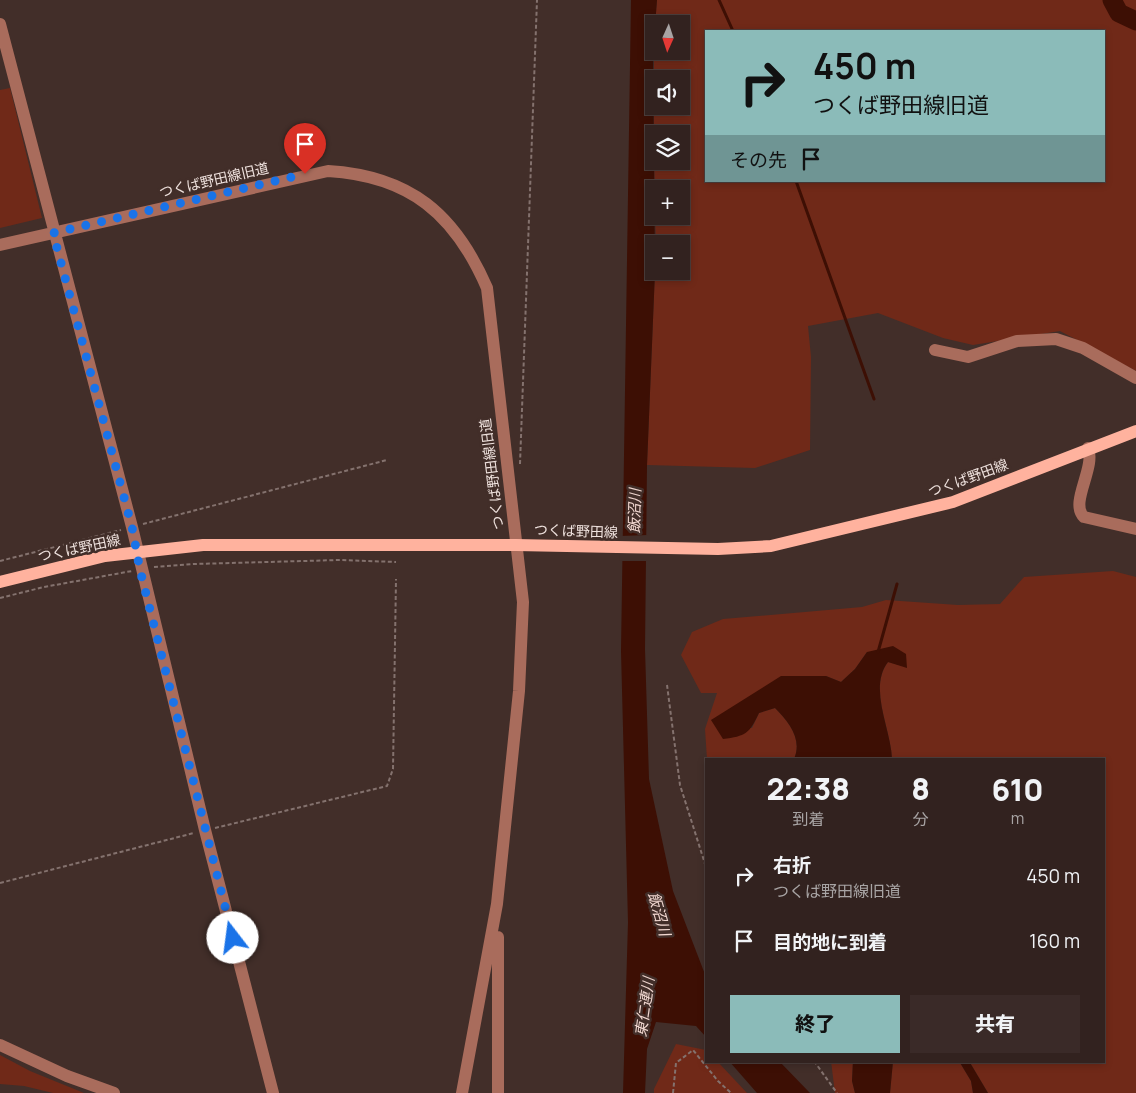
<!DOCTYPE html>
<html lang="ja">
<head>
<meta charset="utf-8">
<style>
	:root { --surface:#32221f; --page:#3a2a28; --text:#f1f3f6; --muted:#a8a4a4; --line:#4d3f3d; --accent:#8bbbb9 }
	body { margin:0; font-family:Manrope,"Noto Sans JP",sans-serif; background:var(--page); color:var(--text); height:100vh; display:flex; flex-direction:column; font-size:19px; white-space:nowrap }
	* { box-sizing:border-box; margin:0 }
	p { font-size:16px; color:var(--muted) }
	.icon { flex:none; width:28px; height:28px; fill:none; stroke:currentColor; stroke-width:2; stroke-linecap:round; stroke-linejoin:round }
	.map { position:relative; flex:1; overflow:hidden }
	.drawer { position:absolute; left:705px; top:758px; width:400px; height:305px; display:flex; flex-direction:column; background:var(--surface); border-radius:0px; box-shadow:0 2px 8px #0003,0 0 0 1px var(--line) }
	.drawer>* { flex:none }
	.banner { position:absolute; left:705px; top:30px; width:400px; height:152px; border-radius:0px; box-shadow:0 2px 8px #0003,0 0 0 1px var(--line); background:#8bbbb9; color:#111; overflow:hidden }
	.needle { width:32px; rotate:183deg }
	.fabs { position:absolute; left:645px; top:15px; display:grid; gap:10px }
	.fabs a { display:grid; place-items:center; width:45px; height:45px; border-radius:0px; background:var(--surface); box-shadow:0 2px 8px #0003,0 0 0 1px var(--line); font-size:25px }
	.pin { position:absolute; display:grid; place-items:center; width:42px; height:42px; color:#fff; margin:-51px -21px; border-radius:50% 50% 50% 0; rotate:-45deg; box-shadow:0 0 5px #0007 }
	.pin .icon { rotate:45deg }
	.me { position:absolute; width:55px; margin:-28px; rotate:345deg; stroke-linejoin:round; filter:drop-shadow(0 0 4px #0008) }
	.turn { display:flex; align-items:center; gap:18px; height:105px; padding:0 25px; font-size:22px }
	.turn .icon { width:65px; height:65px; stroke-width:2.5 }
	.turn b { display:block; font-size:35px; line-height:42px }
	.then { display:flex; align-items:center; height:48px; padding:0 25px; background:#0003; gap:10px; font-size:19px }
	.eta { display:flex; justify-content:space-evenly; align-items:center; height:85px; text-align:center }
	.eta b { font-size:30px; font-weight:800; line-height:35px }
	.button { display:flex; gap:10px; margin-top:auto; padding:10px 25px }
	.button a { flex:1; height:58px; border-radius:0px; background:var(--accent); color:#111; font-size:20px; font-weight:800; line-height:58px; text-align:center }
	.button a+a { background:var(--page); color:var(--text) }
	ul { padding:0; list-style:none }
	li { display:flex; align-items:center; gap:15px; height:65px; padding:0 25px }
	li div { flex:1 }
	li b { display:block; font-size:19px }
	li em { font-style:normal }
	.map>svg:first-child { display:block }
	.green { fill:#702918; fill-rule:evenodd }
	.water { fill:#3d0f04 }
	.pier { fill:#422e29 }
	.lines { fill:none; stroke-linecap:round; stroke-linejoin:round }
	.stream { stroke:#3d0f04; stroke-width:3 }
	.river { stroke:#3d0f04; stroke-width:19 }
	.path { stroke:#84726e; stroke-width:2; stroke-dasharray:4 2.5; stroke-linecap:butt }
	.minor { stroke:#a96c5c; stroke-width:12 }
	.major { stroke:#ffb29e; stroke-width:12 }
	.route { stroke:#1a73e8; stroke-width:9; stroke-dasharray:0 16.2 }
	.labels { text-anchor:middle; stroke-width:5; stroke-linejoin:round; paint-order:stroke }
	.street-label { font-size:14px; fill:#efe2de; stroke:#422e29 }
	.water-label { font-size:15px; font-style:italic; fill:#f1d7d0; stroke:#422e29 }
</style>
</head>
<body>
<div class="map">
<svg width="1136" height="1093" viewBox="0 0 1136 1093">
	<rect width="100%" height="100%" fill="#422e29"/>
	<!-- green -->
	<path class="green" d="M657 0H1136V371L1060 331 973 345 943 338 878 313 808 326 811 357 810 450 755 468 647 465 655 271H681V244H656L655 216H681V189H655L654 161H681V134H654V36V51H681V24H655ZM706 31H1104V181H706ZM654 79H681V106H654Z
		M10 88 42 218 0 228V90Z
		M1113 571 1136 577V1093H988L969 1061H1104V759H892C891 728 868 689 888 662L907 667 867 652 855 669 841 682 826 676 711 720 752 728 759 713 775 708C788 721 803 739 794 759H707L705 729 717 693H701L681 655 692 632 723 619 862 607 886 600 958 605 1000 604 1024 577Z
		M676 1044 706 1050V1061H717L747 1093H654V1089Z
		M0 1055 30 1071 84 1093H53L24 1086 0 1084Z
		M831 1061H853L852 1081 855 1093H835Z
		M893 1061H959L971 1081 973 1093H890Z"/>
	<!-- water -->
	<path class="water" d="M631 0H657L653 52 655 271 647 465 645 649 649 779 673 891 706 977V1037L696 1026 656 1022 647 1049 645 1093H623L628 922 621 651Z
		M893 646 906 654 907 668 888 662C868 688 891 729 892 759H794C803 739 788 721 775 708L759 713C749 734 746 736 723 739L711 720 781 676H826L841 682 855 669 867 652Z
		M729 1061H779L810 1093H757Z
		M853 1061H893L890 1093H855L852 1081Z
		M959 1061H969L988 1093H973L971 1081Z"/>
	<!-- pier -->
	<path class="pier" d="M648 535V561H619L620 536Z"/>
	<g class="lines">
		<!-- stream -->
		<path class="stream" d="M719 0 733 31
			M796 181 874 399
			M878 652 897 584"/>
		<!-- river -->
		<path class="river" d="M1112 0 1119 13 1136 21"/>
		<!-- path -->
		<path class="path" d="M520 464 537 0
			M143 524 387 460
			M0 561 121 530
			M154 567 194 564 340 560 396 562
			M0 598 44 587 132 571
			M667 685 680 785 706 867
			M215 828 387 786 393 769 396 579
			M0 883 194 833
			M814 1061 837 1093
			M673 1093 676 1063 693 1050 718 1081 731 1093"/>
		<!-- minor -->
		<path class="minor" d="M0 24 132 527 205 830 273 1093
			M0 245 328 171C410 176 455 214 487 288L523 602 519 691 497 904 462 1093
			M935 350 968 357 1017 341 1056 339 1083 348 1136 378
			M1088 448C1096 468 1069 503 1084 517L1136 529
			M498 937V1093
			M0 1045 67 1076 114 1093"/>
		<!-- major -->
		<path class="major" d="M0 582 105 556 203 545H516L718 549 771 546 953 502 1136 431"/>
	</g>
	<g class="lines">
		<!-- route -->
		<path class="route" d="M233 938 140 570 132 527 53 233 305 174"/>
	</g>
	<g class="labels">
		<!-- street labels -->
		<g class="street-label">
			<text transform="translate(214 180) rotate(-13)" y="5">つくば野田線旧道</text>
			<text transform="translate(492 474) rotate(-97)" y="5">つくば野田線旧道</text>
			<text transform="translate(968 478) rotate(-20)" y="5">つくば野田線</text>
			<text transform="translate(576 531) rotate(2)" y="5">つくば野田線</text>
			<text transform="translate(79 548) rotate(-12)" y="5">つくば野田線</text>
		</g>
		<!-- water labels -->
		<g class="water-label">
			<text transform="translate(635 511) rotate(-89)" y="5">飯沼川</text>
			<text transform="translate(659 914) rotate(74)" y="5">飯沼川</text>
			<text transform="translate(645 1007) rotate(-82)" y="5">東仁連川</text>
		</g>
	</g>
</svg>
<div class="fabs">
<a><svg class="needle" viewBox="-14 -14 28 28"><path d="M0-13l5 13h-10z" fill="#e53935"/><path d="M0 13l5-13h-10z" fill="#a8a4a4"/></svg></a>
<a><svg class="icon" aria-label="sound" viewBox="0 0 24 24"><path d="M4 9h4l5-4v14l-5-4H4zM17 9q2 3 0 6"/></svg></a>
<a><svg class="icon" aria-label="layers" viewBox="0 0 24 24"><path d="M12 4l9 5-9 5-9-5zM3 14l9 5 9-5"/></svg></a>
<a>+</a>
<a>−</a>
</div>
<div class="pin" style="left:305px;top:174px;background:#d93025"><svg class="icon" aria-label="arrive" viewBox="0 0 24 24"><path d="M6 21V4h12l-3 4 3 4H6"/></svg></div>
<svg class="me" style="left:233px;top:938px" viewBox="-20 -20 40 40"><circle r="19" fill="#fff"/><path d="M0-13L10 11 0 6-10 11z" fill="#1a73e8"/></svg>
<div class="banner">
<div class="turn"><svg class="icon" aria-label="right" viewBox="0 0 24 24"><path d="M7 20v-9h11M14 6l5 5-5 5"/></svg><div><b>450 m</b>つくば野田線旧道</div></div>
<div class="then">その先<svg class="icon" aria-label="arrive" viewBox="0 0 24 24"><path d="M6 21V4h12l-3 4 3 4H6"/></svg></div>
</div>
<section class="drawer">
<div class="eta">
<div><b>22:38</b><p>到着</p></div>
<div><b>8</b><p>分</p></div>
<div><b>610</b><p>m</p></div>
</div>
<ul>
<li><svg class="icon" aria-label="right" viewBox="0 0 24 24"><path d="M7 20v-9h11M14 6l5 5-5 5"/></svg><div><b>右折</b><p>つくば野田線旧道</p></div><em>450 m</em></li>
<li><svg class="icon" aria-label="arrive" viewBox="0 0 24 24"><path d="M6 21V4h12l-3 4 3 4H6"/></svg><div><b>目的地に到着</b></div><em>160 m</em></li>
</ul>
<div class="button"><a>終了</a><a>共有</a></div>
</section>
</div>
</body>
</html>
